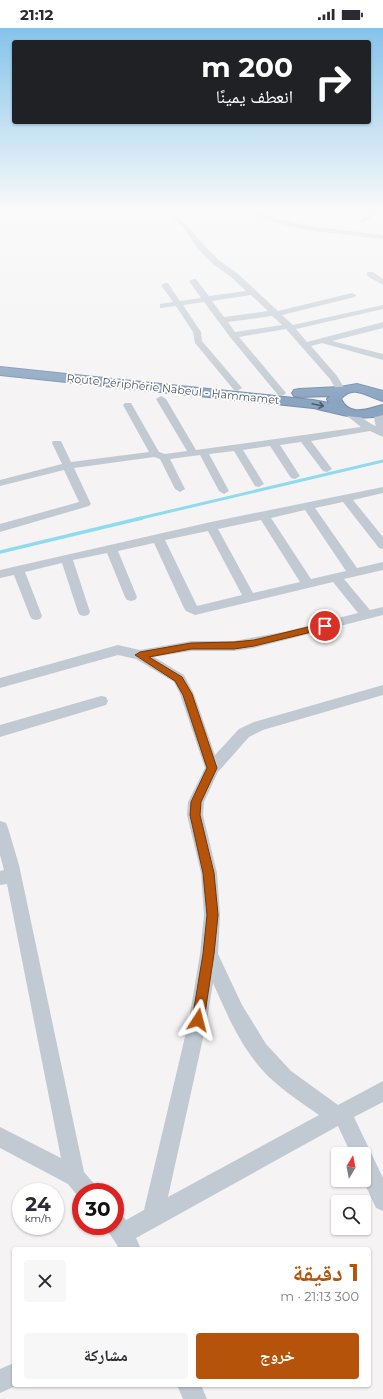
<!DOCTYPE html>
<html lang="ar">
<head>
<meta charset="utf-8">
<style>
	:root { --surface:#fff; --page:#f7f7f7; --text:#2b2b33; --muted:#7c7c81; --accent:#b45309 }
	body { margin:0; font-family:Montserrat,"Noto Naskh Arabic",sans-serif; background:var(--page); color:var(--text); direction:rtl; height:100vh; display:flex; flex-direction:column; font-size:15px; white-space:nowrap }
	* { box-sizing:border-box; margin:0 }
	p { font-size:13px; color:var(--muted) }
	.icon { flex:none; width:22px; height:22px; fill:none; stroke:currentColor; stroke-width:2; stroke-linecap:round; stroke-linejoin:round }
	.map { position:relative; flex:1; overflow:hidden; direction:ltr }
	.panel { position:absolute; left:12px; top:1219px; width:359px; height:140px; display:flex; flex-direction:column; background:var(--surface); border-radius:4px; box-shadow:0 1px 3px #0004; direction:rtl }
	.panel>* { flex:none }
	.banner { position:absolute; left:12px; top:12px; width:359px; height:84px; border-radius:4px; box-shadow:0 1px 3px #0004; direction:rtl; background:#202124; color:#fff; overflow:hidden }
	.needle { width:26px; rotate:10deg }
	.buttons { position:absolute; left:331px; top:1119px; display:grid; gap:8px }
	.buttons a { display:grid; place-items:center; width:40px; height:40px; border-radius:4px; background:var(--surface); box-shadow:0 1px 3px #0004; font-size:20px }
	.speed { position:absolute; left:12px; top:1155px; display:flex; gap:8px; font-size:20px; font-weight:700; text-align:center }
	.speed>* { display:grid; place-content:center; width:52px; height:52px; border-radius:50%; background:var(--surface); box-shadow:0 1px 3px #0004; line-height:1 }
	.speed small { font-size:10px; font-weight:400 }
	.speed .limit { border:6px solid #d22; background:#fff; color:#111 }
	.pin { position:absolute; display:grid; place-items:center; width:34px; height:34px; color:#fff; margin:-17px; border:2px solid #fff; border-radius:50%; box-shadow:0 1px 4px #0007 }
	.me { position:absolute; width:44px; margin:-22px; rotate:9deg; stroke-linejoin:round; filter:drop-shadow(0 0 3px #0008) }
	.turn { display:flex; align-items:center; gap:14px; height:84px; padding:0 12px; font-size:18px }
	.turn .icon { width:52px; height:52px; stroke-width:2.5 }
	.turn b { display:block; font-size:28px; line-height:34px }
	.round { display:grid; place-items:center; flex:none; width:42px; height:42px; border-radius:4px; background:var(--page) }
	.headline { display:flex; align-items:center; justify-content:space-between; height:68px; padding:0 12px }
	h1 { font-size:24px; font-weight:700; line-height:30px; color:var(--accent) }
	.action { display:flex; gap:8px; margin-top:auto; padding:8px 12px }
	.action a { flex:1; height:46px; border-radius:4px; background:var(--accent); color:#fff; font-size:16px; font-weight:700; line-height:46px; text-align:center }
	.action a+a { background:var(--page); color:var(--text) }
	.status { display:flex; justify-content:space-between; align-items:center; height:28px; padding:0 20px; background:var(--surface); direction:ltr }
	.status svg { height:11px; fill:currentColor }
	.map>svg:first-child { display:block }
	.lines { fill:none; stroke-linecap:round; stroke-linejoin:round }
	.stream-far1 { stroke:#90daee; stroke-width:3 }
	.stream { stroke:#90daee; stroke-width:3.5 }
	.highway-casing { stroke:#7690ad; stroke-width:2 }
	.minor { fill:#c1cad2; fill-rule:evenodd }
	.highway { fill:#8ba5c1; fill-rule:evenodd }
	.oneway { stroke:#505e6b }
	.route { fill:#b45309; stroke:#753606 }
	.labels { text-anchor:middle; stroke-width:3.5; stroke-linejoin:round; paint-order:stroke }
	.far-street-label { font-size:11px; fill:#4a5661; stroke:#fff }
</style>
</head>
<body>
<div class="status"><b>21:12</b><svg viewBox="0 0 49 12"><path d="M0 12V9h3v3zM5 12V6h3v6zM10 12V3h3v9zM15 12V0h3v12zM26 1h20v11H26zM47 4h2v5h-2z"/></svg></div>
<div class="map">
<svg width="383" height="1371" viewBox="0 0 383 1371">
	<rect width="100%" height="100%" fill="#f5f3f3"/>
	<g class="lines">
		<!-- stream-far1 -->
		<path class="stream-far1" d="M137 491 383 433"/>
		<!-- stream -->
		<path class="stream" d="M0 524 142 490"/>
		<!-- highway casing -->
		<g class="highway-casing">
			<path id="highway" d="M0 339 313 372 329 375 327 371 330 368 299 369 294 368 292 365 294 362 299 361 340 359 357 356 383 363V373C369 370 353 355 341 371 350 390 369 380 383 377V387C359 394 337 385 313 380L0 347Z"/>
		</g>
		<!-- minor -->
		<path class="minor" d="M164 181H171L188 198 203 216 220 233 237 245 278 283 352 265 356 267 355 269 282 287 293 297 383 277V281L296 301 307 314 383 294V300L332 313 383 326V332L322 315 311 318 337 348 346 363 341 366 338 365 330 351 286 301 239 309 286 365 284 367H278L230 309 204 274 183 277 201 304 202 313 242 360 237 363 234 362 195 315 193 304 176 278 160 280V276L173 274 161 257 165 255H168L180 273 201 270 189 253 193 251H196L209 268 246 263 231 249 214 237 197 220 184 200ZM251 267 268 283 224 289 212 273ZM272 288 282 297 235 304 228 294Z
			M248 181H256L276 190 309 198 383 207V211C351 207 270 202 248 181Z
			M378 181H383V184L371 189 364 195H360V193L367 187Z
			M367 244H373L383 251V257L367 248Z
			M161 368 166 371 196 422 361 399 346 387 344 385 346 383C355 381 366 395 376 398 374 392 373 386 377 381H383V409L370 403 311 413 332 441 327 444 323 443 301 414 280 417 300 448 295 451 291 450 270 418 243 422 264 456 259 459 255 458 234 423 209 426 229 463 224 466 219 463 200 427 170 431 185 461 180 464 175 461 160 431 154 429 74 440 91 476 89 478 0 504V496L79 474 64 442 0 458V452L62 436 52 415 53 413H61L71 434 149 424 123 377 125 375H131L159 424 165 426 187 423 156 371Z
			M383 459V465L353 472 383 509V521L379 520 343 474 315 480 357 540 383 534V542L344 551 370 582 383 579V587L254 620 234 623H191L154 629 184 647 194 666 215 727 239 701 254 694 383 657V667L263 702 249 709 218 744 204 774 203 787 217 845 220 887 218 926 242 977 266 1016 291 1043 338 1077 383 1053V1074L354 1089 383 1150V1183L376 1180 363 1152H364V1126H351L338 1098 136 1210 141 1221H119C115 1212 109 1206 105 1198H115V1185L123 1188 126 1192 144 1182 189 992 200 926 204 887 201 845 187 787 188 774 205 740 180 666 174 654 136 631 118 627 0 660V650L118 617 140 622 191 613H234L283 604 358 585 333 554 195 587 186 583 184 580 154 515 118 523 137 569 135 572 131 573 127 572 125 569 107 525 73 532 90 584 88 587 84 588 80 587 78 584 62 535 25 544 42 588 40 591 36 592 32 591 30 588 14 547 0 550V542L211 494ZM305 482 346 543 311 551 271 490ZM261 492 300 554 253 565 218 501ZM208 503 242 567 197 578 165 512ZM213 955C228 989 243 1024 270 1050 285 1064 302 1075 319 1087L168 1169 207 992Z
			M101 668 106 669 108 673 106 677 0 709V697Z
			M0 793 6 795 8 800 19 837 84 1144 95 1157 98 1164H81V1172L68 1156 0 1120V1099L61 1130 7 856 0 857V843L4 842 0 827Z
			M14 1335V1357H18L0 1365V1341Z
			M177 1357H201L207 1371H183Z"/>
		<!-- highway -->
		<use href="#highway" class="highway"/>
	</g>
	<!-- one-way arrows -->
	<defs><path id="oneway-shaft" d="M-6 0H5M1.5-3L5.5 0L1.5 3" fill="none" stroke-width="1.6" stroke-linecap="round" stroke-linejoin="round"/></defs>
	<use class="oneway" href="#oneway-shaft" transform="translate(318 377) rotate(12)"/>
	<!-- sky -->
	<linearGradient id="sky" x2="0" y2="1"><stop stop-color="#85c3ea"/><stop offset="0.49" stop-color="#fafafa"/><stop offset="1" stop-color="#fafafa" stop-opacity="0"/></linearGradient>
	<rect width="383" height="373" fill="url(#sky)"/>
	<!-- route -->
	<path class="route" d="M325 595 329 598 328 600 254 618 234 621H191L149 629 182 649 192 666 217 740 201 774 200 787 214 845 218 887 214 926 204 992 202 997 198 998 194 997 192 992 203 926 207 887 203 845 190 787 191 774 207 740 183 667 175 653 135 627 140 624 191 615 234 614 254 612Z"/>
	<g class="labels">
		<!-- far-street labels -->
		<g class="far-street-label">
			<text transform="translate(173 361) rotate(6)" y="4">Route Périphérie Nabeul - Hammamet</text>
		</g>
	</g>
</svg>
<div class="buttons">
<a><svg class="needle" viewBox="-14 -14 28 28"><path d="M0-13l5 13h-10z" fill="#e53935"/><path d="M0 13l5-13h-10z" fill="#7c7c81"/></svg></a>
<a><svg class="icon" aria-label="search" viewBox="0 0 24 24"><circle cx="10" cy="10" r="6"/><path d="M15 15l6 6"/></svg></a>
</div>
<div class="speed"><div>24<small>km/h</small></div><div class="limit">30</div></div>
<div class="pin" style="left:325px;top:598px;background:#d93025"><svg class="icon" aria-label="arrive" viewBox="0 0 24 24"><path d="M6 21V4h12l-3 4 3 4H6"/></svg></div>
<svg class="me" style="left:198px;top:992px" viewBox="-20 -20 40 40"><path d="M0-17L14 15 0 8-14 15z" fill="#b45309" stroke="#fff" stroke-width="4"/></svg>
<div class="banner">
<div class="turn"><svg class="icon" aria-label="right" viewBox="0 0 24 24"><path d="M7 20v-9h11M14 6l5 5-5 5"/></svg><div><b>200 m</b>انعطف يمينًا</div></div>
</div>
<section class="panel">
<div class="headline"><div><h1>1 دقيقة</h1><p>300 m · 21:13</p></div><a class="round"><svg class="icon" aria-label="close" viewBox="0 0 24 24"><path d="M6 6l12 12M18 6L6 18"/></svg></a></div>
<div class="action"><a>خروج</a><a>مشاركة</a></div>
</section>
</div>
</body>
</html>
